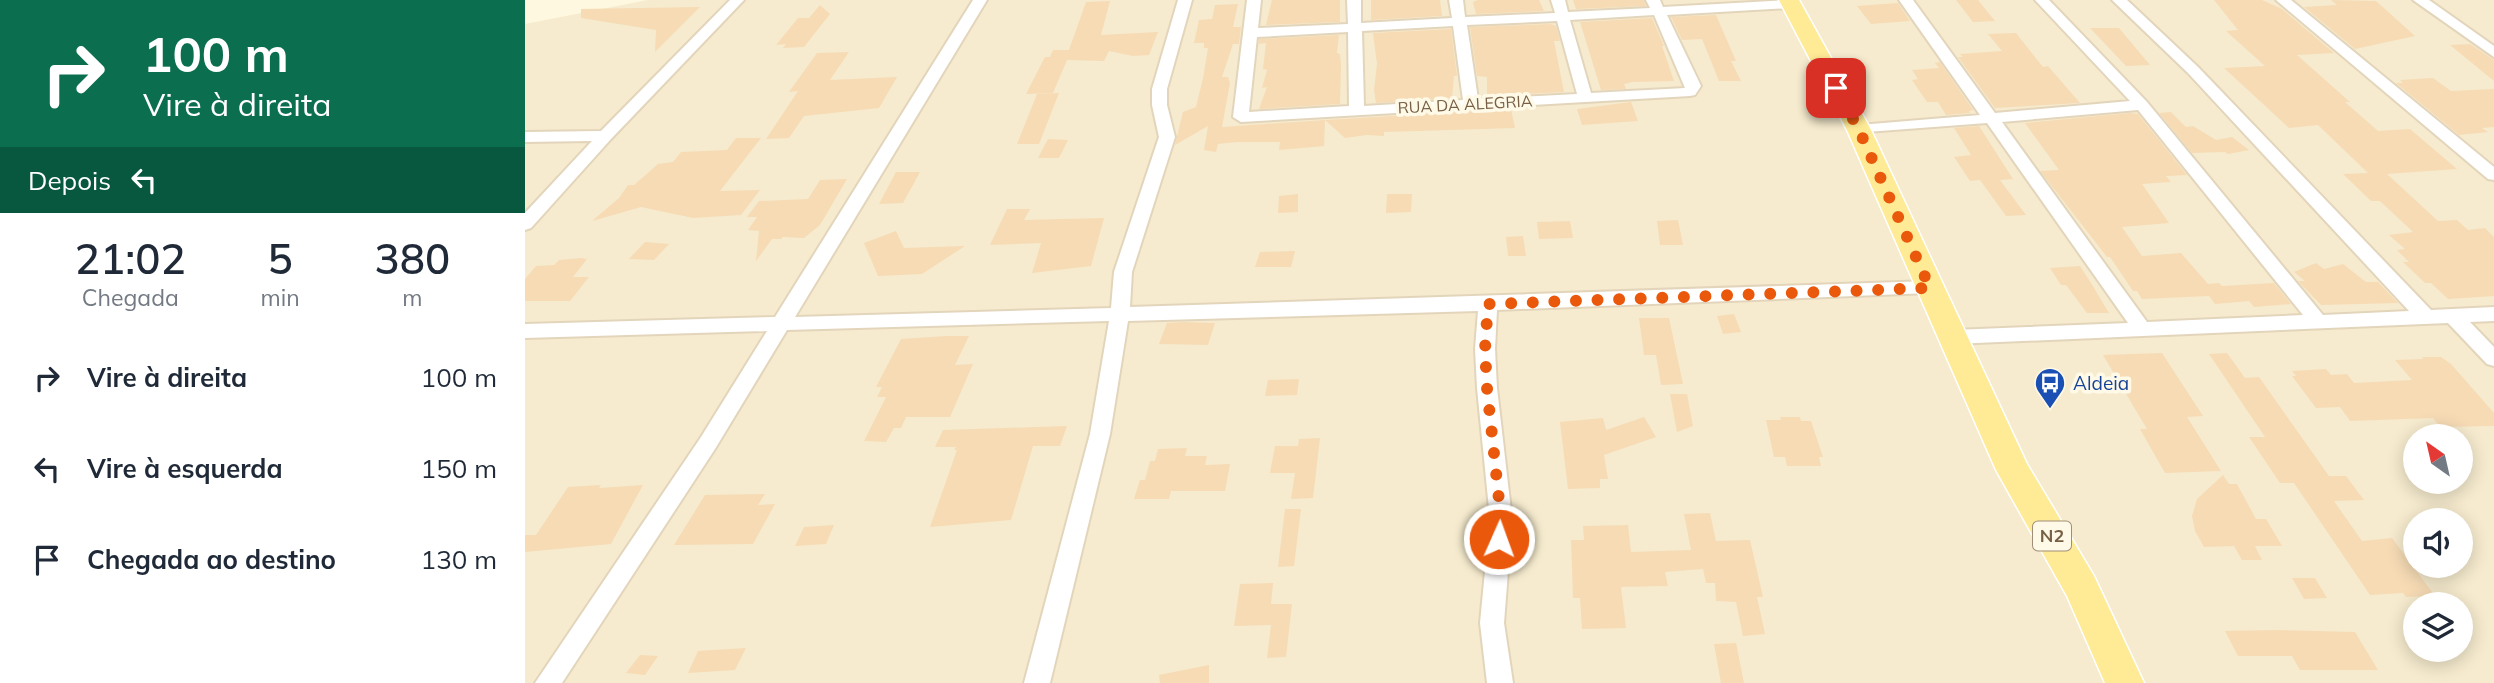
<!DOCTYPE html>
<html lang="pt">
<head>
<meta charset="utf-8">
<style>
	:root { --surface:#fff; --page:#f2f2f3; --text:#1f2937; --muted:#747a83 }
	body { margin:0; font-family:Mulish,sans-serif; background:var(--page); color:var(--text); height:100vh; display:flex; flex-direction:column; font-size:26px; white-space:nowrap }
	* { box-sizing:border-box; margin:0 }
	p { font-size:23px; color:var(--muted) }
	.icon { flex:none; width:38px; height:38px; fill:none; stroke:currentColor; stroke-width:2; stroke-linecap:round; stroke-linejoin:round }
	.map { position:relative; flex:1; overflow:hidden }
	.sheet { display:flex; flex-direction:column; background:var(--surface); width:525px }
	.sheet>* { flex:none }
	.banner { background:#0b6e4f; color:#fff; overflow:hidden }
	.needle { width:46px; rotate:326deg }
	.tools { position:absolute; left:1878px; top:424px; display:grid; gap:14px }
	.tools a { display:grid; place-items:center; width:70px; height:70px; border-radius:50%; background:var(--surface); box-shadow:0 4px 18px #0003; font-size:35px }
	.pin { position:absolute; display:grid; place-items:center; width:60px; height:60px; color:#fff; margin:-30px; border-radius:14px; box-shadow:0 4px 10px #0006 }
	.me { position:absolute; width:77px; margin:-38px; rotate:2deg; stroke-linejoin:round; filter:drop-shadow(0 0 5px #0008) }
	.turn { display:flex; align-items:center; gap:24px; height:147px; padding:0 28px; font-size:32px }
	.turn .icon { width:91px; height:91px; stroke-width:2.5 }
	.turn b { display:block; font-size:49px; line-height:60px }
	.then { display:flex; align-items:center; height:66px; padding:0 28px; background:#0003; gap:14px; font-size:26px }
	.eta { display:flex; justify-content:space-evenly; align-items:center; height:119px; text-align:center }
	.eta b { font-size:42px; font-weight:600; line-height:49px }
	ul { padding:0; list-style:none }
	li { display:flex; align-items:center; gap:21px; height:91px; padding:0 28px }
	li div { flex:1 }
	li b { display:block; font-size:26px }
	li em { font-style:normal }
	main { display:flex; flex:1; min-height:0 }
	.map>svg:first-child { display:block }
	.residential { fill:#f6ebce; fill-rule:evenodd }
	.building { fill:#f6dbb5 }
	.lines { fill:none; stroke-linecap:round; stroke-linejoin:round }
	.street-casing { stroke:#e3d5bb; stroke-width:4 }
	.primary-casing { stroke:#fff; stroke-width:3 }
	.street { fill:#fff; fill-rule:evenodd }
	.primary { fill:#ffeb96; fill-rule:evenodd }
	.route { stroke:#ea580c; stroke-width:12; stroke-dasharray:0 21.6 }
	.labels { text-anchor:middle; stroke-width:7; stroke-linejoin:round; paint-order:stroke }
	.far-street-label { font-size:16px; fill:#776045; stroke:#fffae8 }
	.shield { fill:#fffae8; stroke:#a08e76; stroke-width:2 }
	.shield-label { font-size:18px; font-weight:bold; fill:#776045 }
	.transit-label { font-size:19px; fill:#164399; stroke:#fffae8; text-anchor:start }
</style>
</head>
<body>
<main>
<section class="sheet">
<div class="banner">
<div class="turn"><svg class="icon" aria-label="right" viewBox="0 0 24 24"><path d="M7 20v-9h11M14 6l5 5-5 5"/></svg><div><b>100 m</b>Vire à direita</div></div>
<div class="then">Depois<svg class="icon" aria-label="left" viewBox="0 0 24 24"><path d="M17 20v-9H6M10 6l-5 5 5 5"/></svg></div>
</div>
<div class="eta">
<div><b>21:02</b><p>Chegada</p></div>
<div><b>5</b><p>min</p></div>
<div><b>380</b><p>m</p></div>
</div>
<ul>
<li><svg class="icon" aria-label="right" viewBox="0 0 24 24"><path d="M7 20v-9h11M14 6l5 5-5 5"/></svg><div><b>Vire à direita</b></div><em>100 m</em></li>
<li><svg class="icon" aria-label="left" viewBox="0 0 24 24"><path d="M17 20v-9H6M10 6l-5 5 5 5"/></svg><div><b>Vire à esquerda</b></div><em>150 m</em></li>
<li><svg class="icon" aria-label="arrive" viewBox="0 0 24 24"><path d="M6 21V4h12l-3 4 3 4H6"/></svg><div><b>Chegada ao destino</b></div><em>130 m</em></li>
</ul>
</section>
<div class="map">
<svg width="1969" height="683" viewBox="0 0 1969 683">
	<rect width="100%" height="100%" fill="#fef8e0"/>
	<!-- residential -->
	<path class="residential" d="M123 0H1969V683H0V24ZM1890 436H1936V481H1890ZM1890 520H1936V565H1890ZM1890 604H1936V649H1890Z"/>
	<!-- building -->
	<path class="building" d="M747 0H815V22L741 25Z
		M846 0H915L917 16 846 20Z
		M953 0H1014L1019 11 951 14 948 2Z
		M1048 0H1119L1121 6 1051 9Z
		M1431 0H1453L1470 21 1448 22Z
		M1689 0H1737L1757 9 1809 53 1772 55 1825 102H1820L1853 131 1885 129 1932 169 1862 174 1913 221 1932 220 1943 230 1960 228 1969 237V296L1923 299 1906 283H1900L1878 262H1884L1872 250 1880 249 1864 235 1888 232 1855 201H1846L1818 174 1843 173 1793 125 1764 128 1699 68 1740 66 1701 31 1713 30Z
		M1806 0 1851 1 1890 36 1830 49 1779 7 1812 5Z
		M585 1 576 35 633 32 624 55 608 56 584 51 579 61 542 60 528 93 501 94 520 57H525L528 50H544L561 2Z
		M1373 3 1385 21 1346 24 1332 6Z
		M713 4 708 27H716L714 44H708L697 77H703L705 83 697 127 800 120 799 146 754 150 755 142H712L693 144 691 152 679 150 683 126 650 145 658 112 671 107 678 78 683 48H679V43H669L674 20 687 19 690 5Z
		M295 5 305 14 279 47 258 48 261 44 251 45 273 18H284Z
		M175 7 130 52 131 30 56 18V9Z
		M1191 15 1211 61H1206L1216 81H1194L1177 39 1157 40 1146 17Z
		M1127 18 1139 46H1137L1149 81 1107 82 1099 84 1101 89 1076 90 1055 22Z
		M1026 24 1031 26 1035 41H1029L1039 92 962 96V77L952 76 945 27Z
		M1565 28H1594L1625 65 1601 66Z
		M926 29 932 76H929L927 98 851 103 849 90 852 64 848 33Z
		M1491 33 1518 67 1523 66 1555 103 1470 108 1433 57H1438L1435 54 1477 51 1463 34Z
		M814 35 812 53 815 54 816 65 815 104 734 109 742 87 737 88 742 70 738 69 741 43 734 44V39Z
		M1945 44 1969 60V81L1925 45Z
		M324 52 305 80 372 77 354 108 279 116 264 138 241 139 273 91 264 92 292 53Z
		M1415 62 1448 110 1444 111 1445 113 1421 115 1413 102H1402L1387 80 1393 79 1387 70 1414 68 1410 63Z
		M1908 78 1926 91 1969 89V127L1957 128 1963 132 1934 135 1871 83H1878L1875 80Z
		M534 93 514 144H492L512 94Z
		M1106 102 1113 121 1057 125 1052 109Z
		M986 109 990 128 859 132V136L842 135 820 138 800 120Z
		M1646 112 1661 127 1668 126 1691 140 1707 137 1724 150 1703 154 1700 152 1667 153 1634 113Z
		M1605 113 1613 114 1662 175 1641 176 1646 182 1617 184 1644 223 1597 227 1617 256 1656 253 1683 284 1694 283 1697 286 1749 283 1766 304 1729 307 1724 301 1690 304 1684 296 1617 299 1612 291H1608L1585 257H1582L1515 171 1534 170 1500 123Z
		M1454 126 1488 179 1475 180 1501 215 1481 216 1455 180 1445 181 1429 157 1446 155 1429 128Z
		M211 138H236L195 191 235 190 216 215 168 218 116 207 67 221 94 198 103 185H109L133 164 148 162 156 152 202 150Z
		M523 139 543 140 534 158H513Z
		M371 172H395L378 203 354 204Z
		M322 179 295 225 279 238 258 237 256 239H247L231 261 234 231 223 230 232 217H222L234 201 283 199 295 180Z
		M773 194V212L753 213 754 196Z
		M862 194H887L886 212 861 213Z
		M482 209H505L499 220 579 218 566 266 507 273 516 243 465 245Z
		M1153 220 1158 245H1135L1132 221Z
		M1045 221 1048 238 1014 239 1012 222Z
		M371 231 379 248 440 246 397 274 353 276 339 243Z
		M998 236 1001 256H983L981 237Z
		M120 242 144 244 129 260 104 259Z
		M770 251 766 267H730L735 252Z
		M56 258 62 259 48 277H64L45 301H0V279L11 266 29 265 34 260Z
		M1791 263 1799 269 1818 264 1841 282H1853L1873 303 1796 305 1773 281H1780L1769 272Z
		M1555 266 1566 283 1584 313H1562L1541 285H1536L1525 268Z
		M1209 314 1216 332 1198 334 1192 316Z
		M1114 318H1144L1158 384 1136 385 1131 355H1119Z
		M642 323 658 322 690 323 683 345 634 344Z
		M421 336H444L430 365 448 364 425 417H381L376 428H369L361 442 339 441 361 397H352L357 387H351L376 339Z
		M1637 353 1678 416 1662 417 1696 471 1640 473 1615 429H1622L1578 355Z
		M1702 353 1720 378 1734 377 1804 476H1821L1839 500 1809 501 1837 541 1867 538 1910 596 1881 597 1878 593 1845 595 1769 483H1755L1724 437H1740L1684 354Z
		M1897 357H1916L1926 364 1969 413V426L1915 427 1908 418 1825 421 1815 407 1791 408 1767 376H1771L1767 371 1801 369 1806 375 1822 374 1829 383 1887 380 1870 360 1898 359Z
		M774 379 772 395 740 396 743 380Z
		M1145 394H1162L1168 426 1152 432Z
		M1119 417 1131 437 1079 455 1083 479H1075V488L1043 489 1035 422 1078 418 1081 430Z
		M1255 417H1275L1276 421H1286L1298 457H1294L1296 466H1262L1260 457H1249L1241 420H1256Z
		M542 426 535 446H508L486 520 405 527 432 450H429L431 447H410L418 430Z
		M795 438 788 498 766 499 770 473H745L750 446H773L774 439Z
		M662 448 660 456H682L680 465 705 464 700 491H646L644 499H609L615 480H620L625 461H630L633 449Z
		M1698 475 1704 484H1712L1731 519H1741L1757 546H1730L1737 560H1717L1709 546 1679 547 1670 531 1667 516 1672 499Z
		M76 485 74 488 118 485 86 544 0 552V535H11L43 487Z
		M240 494 233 505 250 504 228 544 149 545 180 495Z
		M760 509H776L769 566 753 567Z
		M1185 513 1191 541 1225 540 1238 597H1232L1240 634 1218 636 1211 602 1191 601 1190 583H1181L1178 569 1140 572 1143 586 1096 587 1101 628 1057 629 1055 598H1048L1046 540H1059L1058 526 1103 525 1106 552 1166 550 1159 514Z
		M309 525 301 544 270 546 279 527Z
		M1767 578H1790L1802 598 1779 599Z
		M748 583 746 604H767L761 657 742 658 746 625 709 626 715 584Z
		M1753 630 1830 632 1853 670H1775L1767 656H1713L1700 631Z
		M1211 643 1219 683H1196L1189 644Z
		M221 648 210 670 163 673 173 651Z
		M115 655 133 656 120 675 101 673Z
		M684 665V683H635L634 675Z"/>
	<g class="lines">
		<!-- street casing -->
		<g class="street-casing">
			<path id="street" d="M205 0H219L86 139 6 228 0 230V213L67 141 0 142V132L76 131Z
				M448 0H462L270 317 586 308 589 272 634 137 627 105V89L653 0H667L642 89V105L650 137 607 272 605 307 1405 281 1411 283 1414 287 1411 291 1405 293 972 310 970 349 972 388 987 519 979 623 988 683H962L955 623 965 519 952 388 950 349 953 311 603 321 585 434 525 683H499L565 434 584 321 262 330 190 449 37 683H10L176 437 242 331 0 338V324L250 317Z
				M722 0H736L733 28 823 24 822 0H836V23L927 18 924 0H938L940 17 1030 13 1026 0H1040L1043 12 1125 8 1121 0H1135L1138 7 1266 0 1273 4 1266 8 1142 15 1176 86 1170 95 1165 96 716 122 708 117ZM1129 15 1160 88 1066 93 1045 20ZM1032 21 1052 94 953 99 942 25ZM928 26 938 100 839 106 837 31ZM823 32 824 106 724 112 732 37Z
				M1374 0H1388L1470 113 1605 101 1510 0H1524L1622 102 1798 315 1884 311 1663 73 1587 0H1602L1673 67 1906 310 1969 307V321L1945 322 1969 347V366L1962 364 1923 323 1428 344 1421 342 1418 337 1421 332 1428 330 1603 323 1462 123 1328 133 1326 130 1334 125 1455 115ZM1613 110 1778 315 1622 322 1477 122Z
				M1751 0H1766L1969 167V180L1963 179Z
				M1888 0H1904L1969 46V57Z"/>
		</g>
		<!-- primary casing -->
		<g class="primary-casing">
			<path id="primary" d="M1254 0H1274L1346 130 1502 464 1569 576 1619 683H1580L1542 596 1471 470 1322 130Z"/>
		</g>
		<!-- street -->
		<use href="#street" class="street"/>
		<!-- primary -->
		<use href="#primary" class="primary"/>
	</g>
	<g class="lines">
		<!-- route -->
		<path class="route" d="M974 539 976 519 962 388 960 349 963 304 1405 288 1334 130 1311 88"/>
	</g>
	<!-- icons -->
	<defs>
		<g id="bus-pin" transform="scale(1.575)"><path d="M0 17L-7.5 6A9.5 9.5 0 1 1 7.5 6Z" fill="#1a4fb4" stroke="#fffae8"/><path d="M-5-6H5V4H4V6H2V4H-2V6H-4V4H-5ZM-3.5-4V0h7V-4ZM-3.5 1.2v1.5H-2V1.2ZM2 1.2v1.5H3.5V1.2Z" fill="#fff"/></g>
	</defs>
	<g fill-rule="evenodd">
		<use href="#bus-pin" x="1525" y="383"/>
	</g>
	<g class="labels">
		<!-- far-street labels -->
		<g class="far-street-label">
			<text transform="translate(940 104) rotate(-3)" y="6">RUA DA ALEGRIA</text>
		</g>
		<!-- shield labels -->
		<rect class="shield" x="1508" y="521.5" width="38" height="29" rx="5"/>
		<g class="shield-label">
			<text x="1527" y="542">N2</text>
		</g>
		<!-- transit labels -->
		<g class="transit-label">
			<text x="1548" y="390">Aldeia</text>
		</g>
	</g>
</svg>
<div class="tools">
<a><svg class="needle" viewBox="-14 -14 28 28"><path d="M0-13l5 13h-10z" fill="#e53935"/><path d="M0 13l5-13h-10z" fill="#747a83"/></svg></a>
<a><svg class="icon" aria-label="sound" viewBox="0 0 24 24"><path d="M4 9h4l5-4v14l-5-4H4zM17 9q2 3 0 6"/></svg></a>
<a><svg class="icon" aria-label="layers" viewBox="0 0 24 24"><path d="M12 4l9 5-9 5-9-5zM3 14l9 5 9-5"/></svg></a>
</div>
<div class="pin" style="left:1311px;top:88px;background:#d93025"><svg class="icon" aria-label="arrive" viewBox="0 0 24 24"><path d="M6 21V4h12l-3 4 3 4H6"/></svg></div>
<svg class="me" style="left:974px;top:539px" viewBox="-20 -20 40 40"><circle r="17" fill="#ea580c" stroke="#fff" stroke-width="3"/><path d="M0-11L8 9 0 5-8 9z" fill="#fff"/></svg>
</div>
</main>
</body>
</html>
